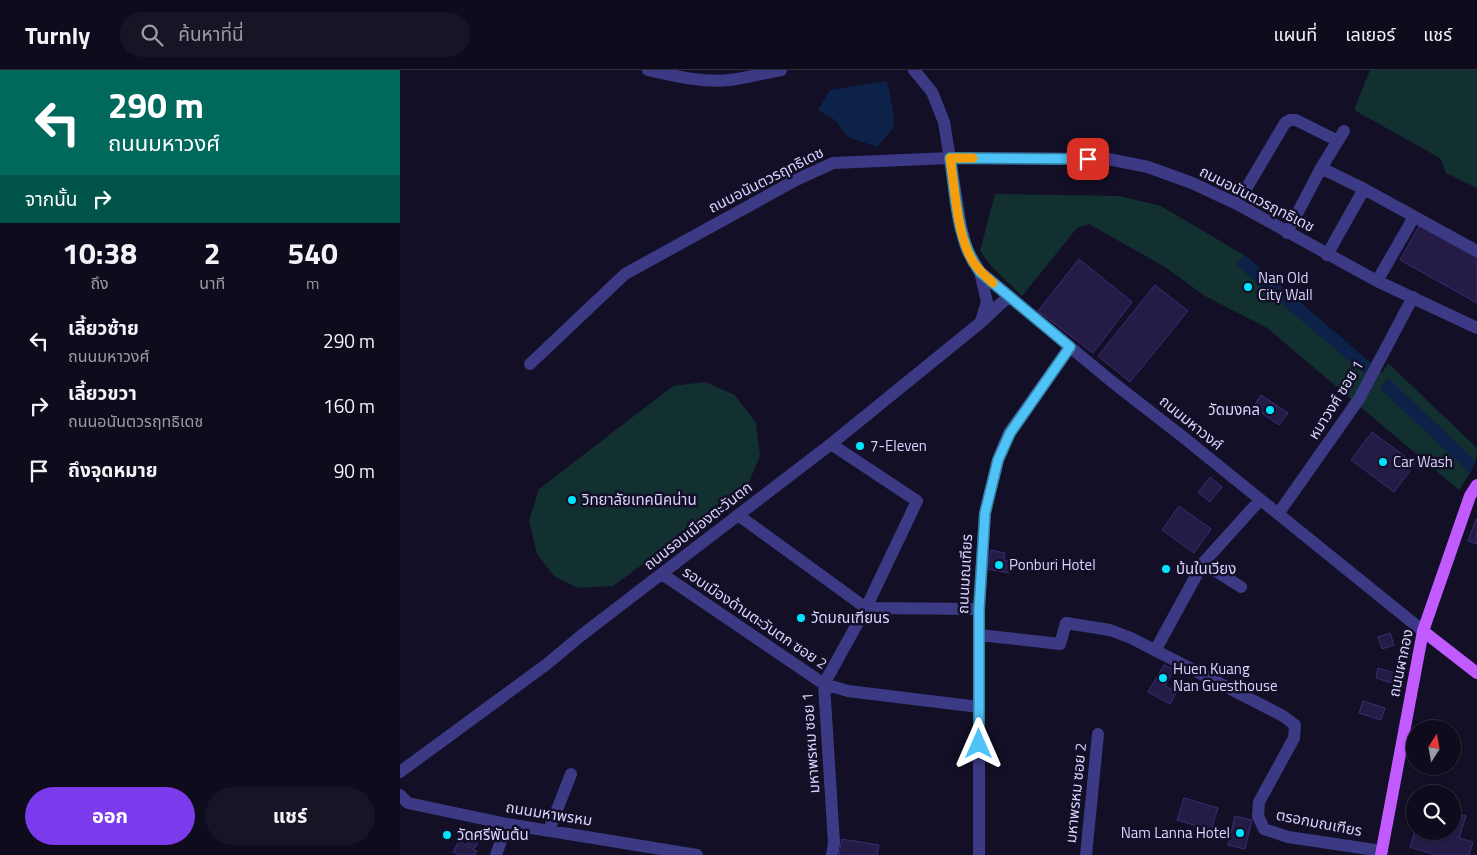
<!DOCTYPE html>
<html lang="th">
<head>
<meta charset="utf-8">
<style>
	:root { --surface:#0e0b1c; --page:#171425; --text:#f1f3f6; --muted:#9b9ba3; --line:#2e2b3b; --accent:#7c3aed }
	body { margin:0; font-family:"Titillium Web","Noto Sans Thai",sans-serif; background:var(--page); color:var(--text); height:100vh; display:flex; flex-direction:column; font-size:19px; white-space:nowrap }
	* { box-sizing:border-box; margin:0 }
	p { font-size:16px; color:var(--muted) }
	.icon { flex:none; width:28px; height:28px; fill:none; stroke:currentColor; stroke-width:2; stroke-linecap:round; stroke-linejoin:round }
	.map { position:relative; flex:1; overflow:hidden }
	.panel { display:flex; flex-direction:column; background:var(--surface); width:400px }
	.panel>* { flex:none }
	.guide { background:#00695c; color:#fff; overflow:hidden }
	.needle { width:32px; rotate:11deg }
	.tools { position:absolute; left:1006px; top:650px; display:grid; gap:10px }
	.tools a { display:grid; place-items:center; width:55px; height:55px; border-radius:50%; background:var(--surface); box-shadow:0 1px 4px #0004,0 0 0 1px var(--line); font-size:25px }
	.pin { position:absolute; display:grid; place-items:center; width:42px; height:42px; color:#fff; margin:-21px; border-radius:10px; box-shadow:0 2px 8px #0006 }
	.me { position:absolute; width:55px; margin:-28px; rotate:0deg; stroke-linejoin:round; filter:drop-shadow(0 0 4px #0008) }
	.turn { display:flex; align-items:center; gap:18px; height:105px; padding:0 25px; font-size:22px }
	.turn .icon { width:65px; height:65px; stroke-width:2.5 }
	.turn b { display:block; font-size:35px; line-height:42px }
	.then { display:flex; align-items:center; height:48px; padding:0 25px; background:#0003; gap:10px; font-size:19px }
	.eta { display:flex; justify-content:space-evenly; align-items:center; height:85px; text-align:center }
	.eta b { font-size:30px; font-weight:700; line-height:35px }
	.cta { display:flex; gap:10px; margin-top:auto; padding:10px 25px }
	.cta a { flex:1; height:58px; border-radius:30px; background:var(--accent); color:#fff; font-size:20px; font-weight:700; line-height:58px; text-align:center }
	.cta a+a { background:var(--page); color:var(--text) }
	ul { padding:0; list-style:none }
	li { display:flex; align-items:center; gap:15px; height:65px; padding:0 25px }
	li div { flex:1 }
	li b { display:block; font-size:19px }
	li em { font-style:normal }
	header { display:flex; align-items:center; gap:30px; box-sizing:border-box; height:70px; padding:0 25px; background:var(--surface); border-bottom:1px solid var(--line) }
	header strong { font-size:24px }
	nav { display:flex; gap:28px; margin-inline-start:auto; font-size:18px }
	.search { width:350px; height:45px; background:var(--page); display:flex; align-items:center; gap:12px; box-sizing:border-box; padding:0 18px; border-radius:28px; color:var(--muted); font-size:19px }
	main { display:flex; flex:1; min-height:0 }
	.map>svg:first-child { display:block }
	.green { fill:#12302f }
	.water { fill:#0c2248 }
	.building { fill:#241b47; stroke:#3b2d73 }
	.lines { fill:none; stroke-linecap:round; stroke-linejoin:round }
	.minor { stroke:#3d3a85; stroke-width:12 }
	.major { stroke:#c25bff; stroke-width:12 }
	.route-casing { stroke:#337fa1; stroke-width:12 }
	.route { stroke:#4fc3f7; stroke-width:9 }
	.slow { stroke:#f59e0b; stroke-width:9 }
	.poi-dot { fill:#00e5ff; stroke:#130f26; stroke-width:2 }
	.labels { text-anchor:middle; stroke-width:5; stroke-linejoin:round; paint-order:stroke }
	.street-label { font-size:15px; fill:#d9d4ff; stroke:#130f26 }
	.poi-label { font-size:15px; fill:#d9d4ff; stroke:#130f26; text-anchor:start }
</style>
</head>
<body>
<header>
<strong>Turnly</strong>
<div class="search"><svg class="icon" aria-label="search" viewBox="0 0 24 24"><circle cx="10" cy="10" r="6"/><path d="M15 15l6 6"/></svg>ค้นหาที่นี่</div>
<nav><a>แผนที่</a><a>เลเยอร์</a><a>แชร์</a></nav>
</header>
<main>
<section class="panel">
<div class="guide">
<div class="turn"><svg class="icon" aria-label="left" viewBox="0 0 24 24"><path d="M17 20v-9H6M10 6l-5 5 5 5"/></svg><div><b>290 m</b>ถนนมหาวงศ์</div></div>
<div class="then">จากนั้น<svg class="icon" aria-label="right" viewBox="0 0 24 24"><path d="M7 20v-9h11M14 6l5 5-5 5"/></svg></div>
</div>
<div class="eta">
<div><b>10:38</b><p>ถึง</p></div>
<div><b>2</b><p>นาที</p></div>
<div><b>540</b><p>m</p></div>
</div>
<ul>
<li><svg class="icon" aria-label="left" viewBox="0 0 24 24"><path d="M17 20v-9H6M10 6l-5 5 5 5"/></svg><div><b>เลี้ยวซ้าย</b><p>ถนนมหาวงศ์</p></div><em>290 m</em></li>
<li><svg class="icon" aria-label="right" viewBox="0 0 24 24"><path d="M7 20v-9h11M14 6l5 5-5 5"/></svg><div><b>เลี้ยวขวา</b><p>ถนนอนันตวรฤทธิเดช</p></div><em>160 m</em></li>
<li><svg class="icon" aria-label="arrive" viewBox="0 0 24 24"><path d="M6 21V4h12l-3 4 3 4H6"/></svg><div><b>ถึงจุดหมาย</b></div><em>90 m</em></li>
</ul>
<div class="cta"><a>ออก</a><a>แชร์</a></div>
</section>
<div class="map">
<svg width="1077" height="785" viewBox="0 0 1077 785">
	<rect width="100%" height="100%" fill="#130f26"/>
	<!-- green -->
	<path class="green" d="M970 0H1077V118L1046 103 1040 88 954 40Z
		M595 124 719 126 761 136 842 184 982 303 988 293 1077 378C1077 396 1068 406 1059 420L867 258 805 226 765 197 689 154 677 158 622 226 591 196 580 181Z
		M305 312 335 325 356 353 360 386 346 419 213 516 178 518 154 506 137 484 129 450 139 419 273 316Z"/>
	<!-- water -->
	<path class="water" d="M487 11 493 40 494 57 477 77 448 67 435 50 418 40 430 20Z
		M845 185 976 297 968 307 836 195Z
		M988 308 1076 391 1070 403 980 319Z"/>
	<!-- building -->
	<path class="building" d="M1019 156 1077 188V233L1000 190Z
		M679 189 732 232 693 283 638 241Z
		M755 215 788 241 730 312 698 286Z
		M861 325 888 343 879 355 853 337Z
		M972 362 1015 394 994 422 951 390Z
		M810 407 822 417 810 432 798 422Z
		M779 436 811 459 794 483 762 460Z
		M1076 449H1077V474L1068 471Z
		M591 480 605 483 604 490 611 492 609 503 587 499Z
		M990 563 994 575 982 579 978 567Z
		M764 595 774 600 765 616 777 622 770 634 748 622Z
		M978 598 995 603 992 613 976 608Z
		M963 631 985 638 981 650 959 643Z
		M784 728 818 738 811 760 777 750Z
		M1052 742 1066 746 1059 768 1073 772 1069 785H1036L1010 777 1015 761H1052Z
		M835 746 852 750 845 779 828 775Z
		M71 765 80 769 75 778 67 773Z
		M442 769 479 775 477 785H439Z
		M59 771 77 781 75 785H60L53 782Z"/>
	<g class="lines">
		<!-- minor -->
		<path class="minor" d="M248 0C275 6 302 13 330 10 347 8 364 3 381 0
			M514 0 532 22 544 52 561 157 567 180 580 202 711 311 783 367 1023 561
			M921 98 964 119 1077 181
			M837 134 885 53 890 50H896L938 71
			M887 163 921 98 944 61
			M927 185 964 119
			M580 202 587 232 581 251
			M977 211 1014 147
			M130 294 225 204 396 110 433 93 550 88 708 89 748 97 792 113 837 134 977 211 1077 258
			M431 374 517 431 466 538 424 614 434 773 432 785
			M878 444 959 329 1013 227
			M338 445 466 538 579 539
			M803 493 841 517
			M262 504 424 614 448 621 579 637
			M580 565 660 574 666 553 710 560 731 568 883 646 895 655 894 668 859 732 858 746 864 759 888 767 982 781
			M756 579 803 493 860 430
			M0 702 147 594 183 564 431 374 580 253 609 226
			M0 725 8 733 107 754 297 785
			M149 760 171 704
			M96 785 107 754
			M579 785V539L585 443 598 390 609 363 670 277
			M686 785 698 664"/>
		<!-- major -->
		<path class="major" d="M1023 561 1077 603
			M981 785 1023 561 1070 426 1077 415"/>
	</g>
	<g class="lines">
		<!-- route casing -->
		<g class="route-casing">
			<path id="route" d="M579 674V539L585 443 598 390 610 363 670 277 580 202C556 170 556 126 550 88L688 89"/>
		</g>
		<!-- route -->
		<use href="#route" class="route"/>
		<!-- slow -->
		<path class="slow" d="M573 88H550C555 118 557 165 572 190 577 199 585 206 593 213"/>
	</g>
	<!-- markers -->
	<g class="poi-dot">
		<circle cx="848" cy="217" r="5"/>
		<circle cx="870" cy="340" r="5"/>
		<circle cx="460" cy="376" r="5"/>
		<circle cx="983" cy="392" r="5"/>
		<circle cx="172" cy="430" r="5"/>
		<circle cx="599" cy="495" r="5"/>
		<circle cx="766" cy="499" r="5"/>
		<circle cx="401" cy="548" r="5"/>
		<circle cx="763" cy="608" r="5"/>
		<circle cx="840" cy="763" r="5"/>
		<circle cx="47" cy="765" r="5"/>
	</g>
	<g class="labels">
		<!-- street labels -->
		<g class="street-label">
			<text transform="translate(366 110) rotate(-27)" y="5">ถนนอนันตวรฤทธิเดช</text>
			<text transform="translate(857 129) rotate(27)" y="5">ถนนอนันตวรฤทธิเดช</text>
			<text transform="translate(936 330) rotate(-58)" y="5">หมาวงศ์ ซอย 1</text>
			<text transform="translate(791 353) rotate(39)" y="5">ถนนมหาวงศ์</text>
			<text transform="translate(298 456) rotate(-38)" y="5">ถนนรอบเมืองตะวันตก</text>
			<text transform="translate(565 504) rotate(-87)" y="5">ถนนมณเฑียร</text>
			<text transform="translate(355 548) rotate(34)" y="5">รอบเมืองด้านตะวันตก ซอย 2</text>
			<text transform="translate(1001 593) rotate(-78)" y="5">ถนนผากอง</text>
			<text transform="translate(411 673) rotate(-94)" y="5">มหาพรหม ซอย 1</text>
			<text transform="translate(676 723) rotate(-84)" y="5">มหาพรหม ซอย 2</text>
			<text transform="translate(149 744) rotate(9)" y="5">ถนนมหาพรหม</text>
			<text transform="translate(919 753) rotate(11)" y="5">ตรอกมณเฑียร</text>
		</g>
		<!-- poi labels -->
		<g class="poi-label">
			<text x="858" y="213">Nan Old<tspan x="858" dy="17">City Wall</tspan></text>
			<text x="860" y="345" text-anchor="end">วัดมงคล</text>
			<text x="470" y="381">7-Eleven</text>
			<text x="993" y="397">Car Wash</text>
			<text x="182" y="435">วิทยาลัยเทคนิคน่าน</text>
			<text x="609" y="500">Ponburi Hotel</text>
			<text x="776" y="504">บ้นในเวียง</text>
			<text x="411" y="553">วัดมณเฑียนร</text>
			<text x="773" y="604">Huen Kuang<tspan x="773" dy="17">Nan Guesthouse</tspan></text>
			<text x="830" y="768" text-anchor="end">Nam Lanna Hotel</text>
			<text x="57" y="770">วัดศรีพันต้น</text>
		</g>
	</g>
</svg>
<div class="tools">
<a><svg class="needle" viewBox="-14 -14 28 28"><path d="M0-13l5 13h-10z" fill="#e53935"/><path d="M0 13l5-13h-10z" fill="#9b9ba3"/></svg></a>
<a><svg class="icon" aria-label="search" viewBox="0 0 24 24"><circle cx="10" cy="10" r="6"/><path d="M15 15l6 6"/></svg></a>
</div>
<div class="pin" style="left:688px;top:89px;background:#d93025"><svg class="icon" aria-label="arrive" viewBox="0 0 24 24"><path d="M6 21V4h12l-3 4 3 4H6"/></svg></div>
<svg class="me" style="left:579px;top:674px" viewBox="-20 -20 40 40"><path d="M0-17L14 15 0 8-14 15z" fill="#4fc3f7" stroke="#fff" stroke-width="4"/></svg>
</div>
</main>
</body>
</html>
